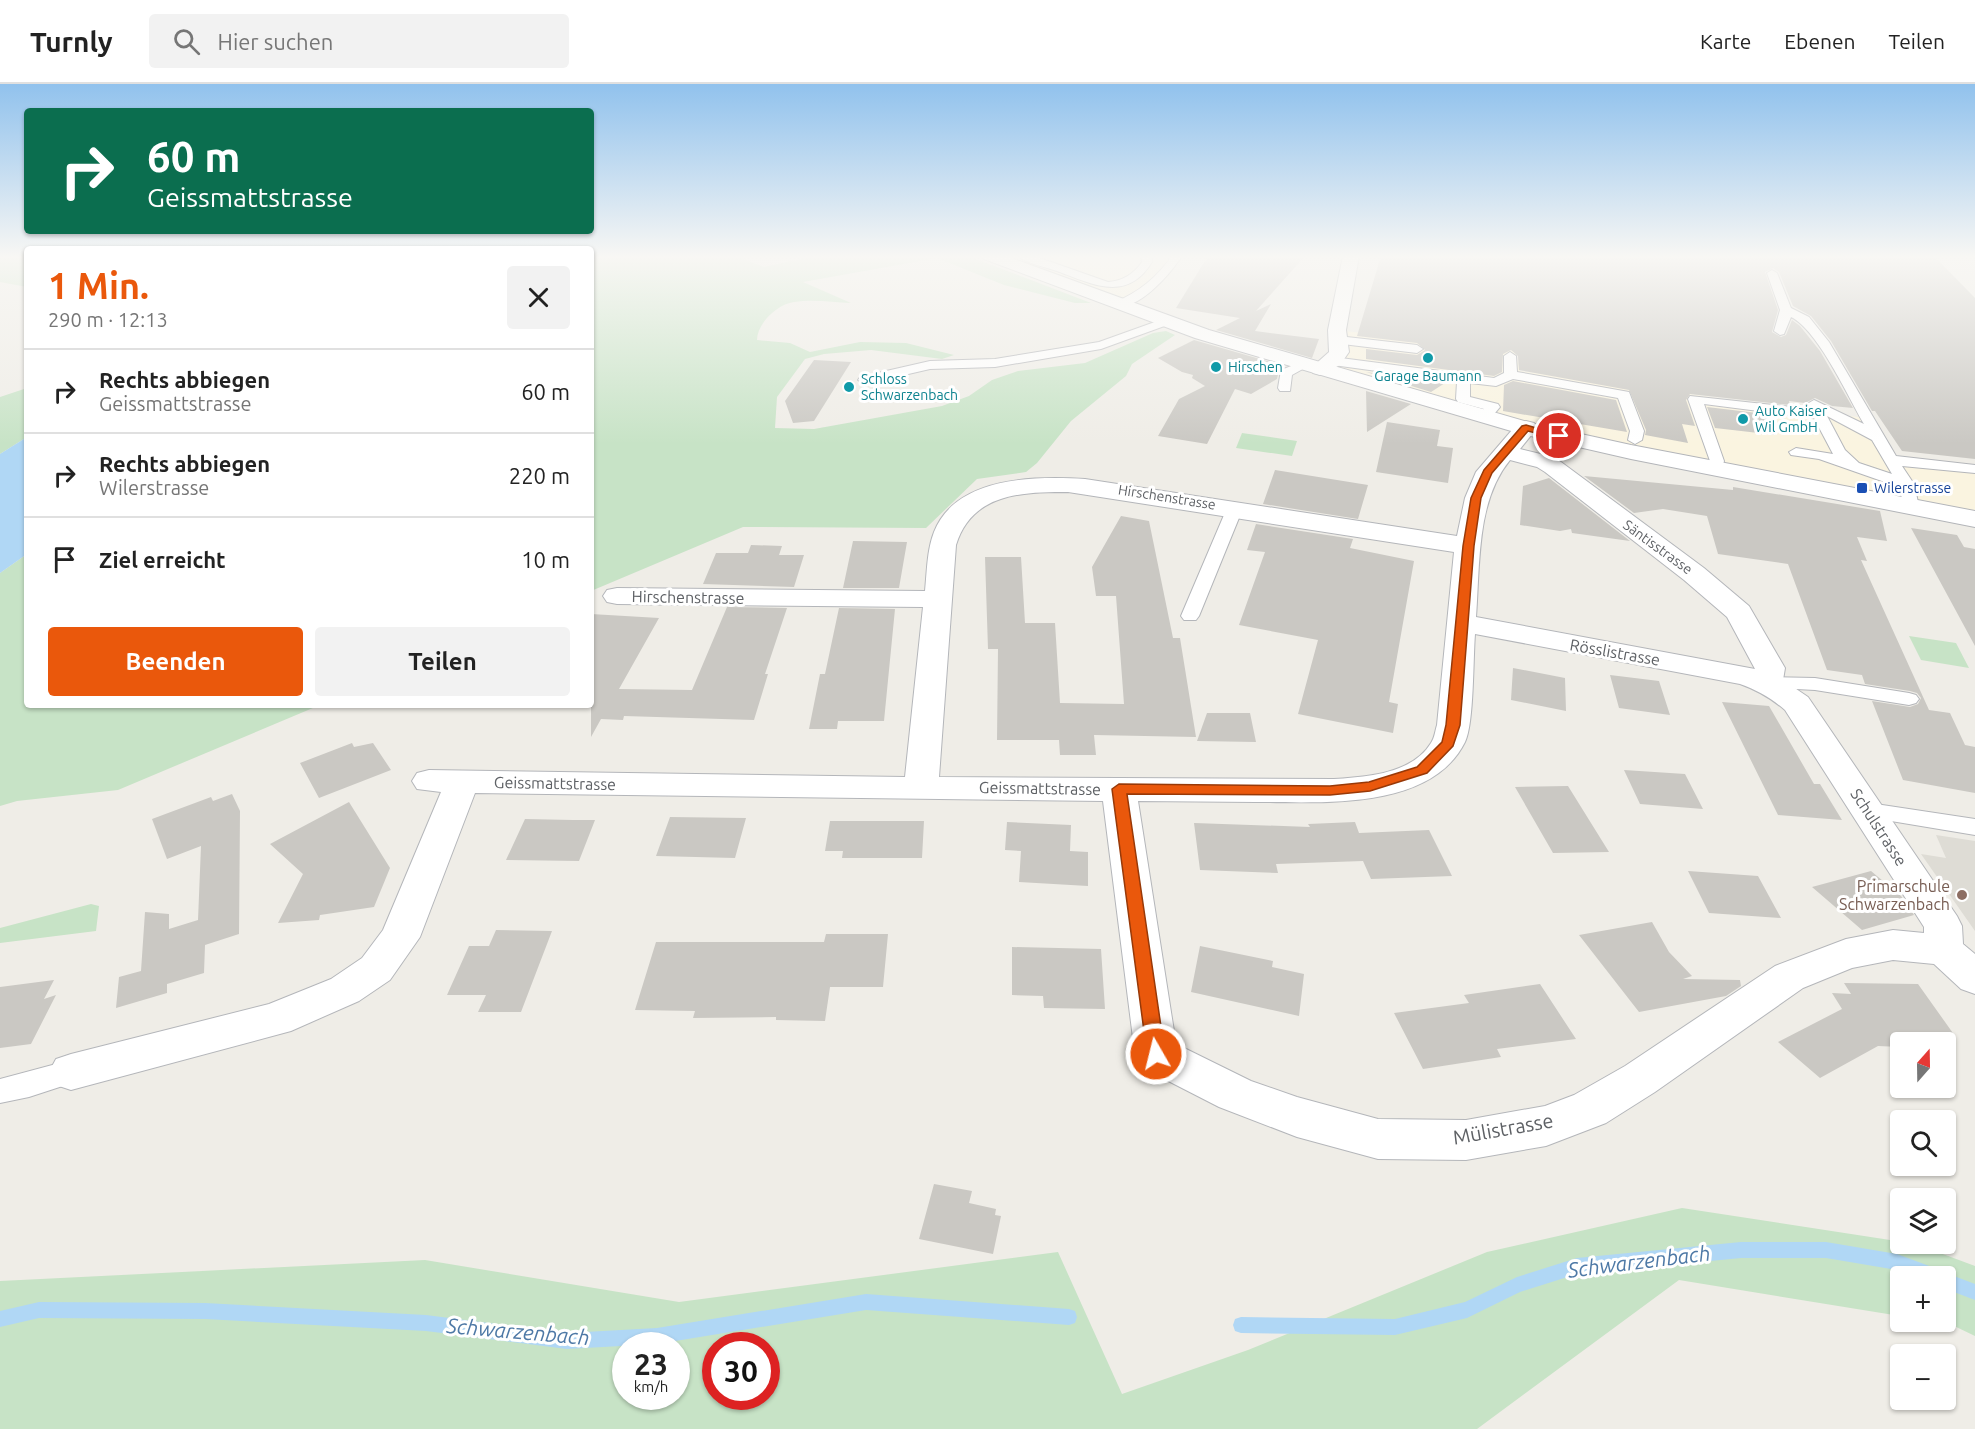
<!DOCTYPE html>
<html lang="de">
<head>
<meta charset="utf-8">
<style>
	:root { --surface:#fff; --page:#f2f2f2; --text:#222; --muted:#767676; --line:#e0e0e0; --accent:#ea580c }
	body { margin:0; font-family:Ubuntu,sans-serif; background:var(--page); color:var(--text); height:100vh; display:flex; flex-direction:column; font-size:22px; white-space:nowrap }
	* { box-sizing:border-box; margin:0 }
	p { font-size:20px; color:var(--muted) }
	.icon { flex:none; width:33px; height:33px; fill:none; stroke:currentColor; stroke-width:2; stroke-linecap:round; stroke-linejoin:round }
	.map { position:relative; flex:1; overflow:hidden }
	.drawer { position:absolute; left:24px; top:162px; width:570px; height:462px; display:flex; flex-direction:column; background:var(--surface); border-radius:6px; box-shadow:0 2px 4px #0004 }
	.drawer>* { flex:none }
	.banner { position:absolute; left:24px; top:24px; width:570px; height:126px; border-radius:6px; box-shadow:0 2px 4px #0004; background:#0b6e4f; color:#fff; overflow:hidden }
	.needle { width:39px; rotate:20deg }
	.fabs { position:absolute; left:1890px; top:948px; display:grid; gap:12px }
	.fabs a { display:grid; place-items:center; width:66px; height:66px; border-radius:6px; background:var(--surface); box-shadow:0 2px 4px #0004; font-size:30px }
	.speed { position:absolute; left:612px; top:1248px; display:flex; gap:12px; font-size:30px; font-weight:700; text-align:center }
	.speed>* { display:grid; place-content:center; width:78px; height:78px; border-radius:50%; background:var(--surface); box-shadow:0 2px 4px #0004; line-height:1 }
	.speed small { font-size:15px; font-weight:400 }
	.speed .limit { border:9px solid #d22; background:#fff; color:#111 }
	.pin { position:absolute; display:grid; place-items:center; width:51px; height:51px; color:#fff; margin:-26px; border:3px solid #fff; border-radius:50%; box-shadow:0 2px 6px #0007 }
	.me { position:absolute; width:66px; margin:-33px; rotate:352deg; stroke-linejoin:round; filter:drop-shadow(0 0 4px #0008) }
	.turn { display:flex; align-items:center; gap:21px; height:126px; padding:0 24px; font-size:27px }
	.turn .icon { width:78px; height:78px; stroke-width:2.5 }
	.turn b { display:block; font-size:42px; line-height:51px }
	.round { display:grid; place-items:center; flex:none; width:63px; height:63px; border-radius:6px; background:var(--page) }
	.summary { display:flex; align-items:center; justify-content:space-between; height:102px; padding:0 24px }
	h1 { font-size:36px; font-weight:700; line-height:45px; color:var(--accent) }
	.primary-button { display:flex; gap:12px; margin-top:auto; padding:12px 24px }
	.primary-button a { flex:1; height:69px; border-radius:6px; background:var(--accent); color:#fff; font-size:24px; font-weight:700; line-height:69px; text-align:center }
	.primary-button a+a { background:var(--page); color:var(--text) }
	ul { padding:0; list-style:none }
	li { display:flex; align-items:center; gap:18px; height:84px; padding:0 24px; border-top:2px solid var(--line) }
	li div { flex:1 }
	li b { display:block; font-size:22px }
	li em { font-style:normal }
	header { display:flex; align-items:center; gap:36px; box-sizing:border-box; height:84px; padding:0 30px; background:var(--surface); border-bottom:2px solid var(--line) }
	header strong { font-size:28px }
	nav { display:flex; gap:33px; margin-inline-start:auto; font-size:21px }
	.search { width:420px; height:54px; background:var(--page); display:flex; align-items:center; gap:15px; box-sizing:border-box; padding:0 21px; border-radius:6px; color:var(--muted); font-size:22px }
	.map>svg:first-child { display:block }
	.commercial { fill:#faf4e0 }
	.education { fill:#dedcd5 }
	.green { fill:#c7e3c6; fill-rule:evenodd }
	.water { fill:#b0d7f5 }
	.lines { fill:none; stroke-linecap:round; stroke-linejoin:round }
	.stream { fill:#b0d7f5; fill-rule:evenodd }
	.building { fill:#cac8c3 }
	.service-casing { stroke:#b4b6ba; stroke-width:2 }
	.minor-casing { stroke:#b4b6ba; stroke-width:2 }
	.secondary-casing { stroke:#b3b5b9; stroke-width:2 }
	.service { fill:#fff; fill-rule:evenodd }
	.minor { fill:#fff; fill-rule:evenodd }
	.secondary { fill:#fff; fill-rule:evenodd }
	.route { fill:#ea580c; stroke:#983908; stroke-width:1.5 }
	.culture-dot { fill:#0f9aa8; stroke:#fff; stroke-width:2 }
	.transit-dot { fill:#1a4fb4; stroke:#fff; stroke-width:2 }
	.education-dot { fill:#8d6e63; stroke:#fff; stroke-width:2 }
	.labels { text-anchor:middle; stroke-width:6; stroke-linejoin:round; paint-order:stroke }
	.far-culture-label { font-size:14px; fill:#0d838f; stroke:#fff; text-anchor:start }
	.far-transit-label { font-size:14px; fill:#164399; stroke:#fff; text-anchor:start }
	.far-street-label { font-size:14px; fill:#5e6165; stroke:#fff }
	.street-label { font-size:16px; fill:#5e6165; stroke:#fff }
	.education-label { font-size:16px; fill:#785e54; stroke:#fff; text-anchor:end }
	.near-street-label { font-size:20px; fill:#5e6165; stroke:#fff }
	.near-water-label { font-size:21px; font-style:italic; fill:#4e79a6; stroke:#fff }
</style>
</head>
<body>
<header>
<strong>Turnly</strong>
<div class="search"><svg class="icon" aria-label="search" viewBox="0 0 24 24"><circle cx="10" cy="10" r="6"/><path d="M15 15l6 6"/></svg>Hier suchen</div>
<nav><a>Karte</a><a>Ebenen</a><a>Teilen</a></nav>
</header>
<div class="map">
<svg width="1975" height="1345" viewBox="0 0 1975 1345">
	<rect width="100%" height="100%" fill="#efede7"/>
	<!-- commercial -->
	<path class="commercial" d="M990 172H1161L1174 176 1128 218Z
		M1337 246 1515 267 1520 287 1865 334 1891 376 1975 385V435L1631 368 1327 281Z"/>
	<!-- education -->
	<path class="education" d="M1936 751 1975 757V847L1921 770 1946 774Z"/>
	<!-- green -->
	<path class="green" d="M0 172H27V203L0 198Z
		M591 172H736L764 183 814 172H968L1091 219H1075L1004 201 937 174 803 198 851 219C833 218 812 215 794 218 777 220 757 240 757 256L790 259 810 268 860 258 906 259 954 271 942 275 871 266 824 270 805 275 777 313 775 344 814 345 942 322 969 312 992 296 1018 287 1085 279 1153 249 1166 247 1175 251 1132 280 1126 292 1071 337 1037 379 1026 388 977 395 926 444 743 443 591 507Z
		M27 304V353L0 370V313Z
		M1242 349 1297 357 1292 372 1236 364Z
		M27 470V621H320L118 706 17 717 0 722V489Z
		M1909 552 1956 559 1969 584 1921 576Z
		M91 820 99 822 96 847 0 859V844Z
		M1682 1124 1916 1160 1975 1182V1252L1950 1240 1935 1238H1946V1192H1900V1232L1679 1196 1477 1345H0V1197L425 1176 679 1218 1058 1168 1122 1310 1248 1266 1487 1168ZM626 1262H676V1312H626ZM716 1262H766V1312H716Z"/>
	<!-- water -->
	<path class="water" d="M27 353V470L0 489V370Z"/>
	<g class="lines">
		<!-- stream -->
		<path class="stream" d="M1741 1158H1826L1897 1170 1940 1186 1942 1191 1946 1189 1975 1200V1216L1946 1205V1192H1915L1897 1186 1826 1174H1741L1577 1190 1520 1208 1467 1234 1395 1251 1241 1249 1235 1247 1233 1241 1235 1235 1241 1233 1395 1235 1465 1218 1517 1193 1577 1174Z
			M866 1210 1069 1225 1075 1227 1077 1233 1075 1239 1069 1241 866 1226 657 1260 567 1265 426 1247 205 1235 39 1234 0 1243V1227L39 1218 205 1219 426 1231 567 1249 657 1244Z"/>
	</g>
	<!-- building -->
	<path class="building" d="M1208 172H1305L1256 227 1271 220 1255 247 1319 255 1312 274 1216 246 1240 234 1176 224Z
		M1381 172H1934L1975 214V375L1902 367 1875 327H1872L1831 257 1811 232 1793 222 1779 188 1773 184 1765 188 1778 226 1772 248 1781 253 1786 251 1792 236 1800 242 1820 267 1853 324 1832 322 1815 314 1805 319 1789 317 1790 321 1690 310 1686 316 1695 342 1682 340 1688 359 1645 351 1646 346 1629 306 1519 286 1518 272 1511 266 1503 270 1502 288 1494 292 1366 275V265L1417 271 1425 266 1417 259 1357 252Z
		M1194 256 1284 282 1279 286 1277 295 1251 310 1235 305 1207 360 1158 352 1179 315 1205 302 1192 294 1193 291 1182 288 1158 274Z
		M814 276 851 278 814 337 793 339 785 317Z
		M1366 288 1445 299 1431 308Z
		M1513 297 1616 316 1627 348 1503 327 1504 301Z
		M1366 307 1411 320 1367 348Z
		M1707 323 1766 330 1776 351 1715 344Z
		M1387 338 1440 346 1437 362 1453 364 1448 399 1376 388Z
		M1275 386 1368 401 1358 435 1263 420Z
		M1584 392 1733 406V403L1880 427 1887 457 1857 453 1867 477 1861 476 1929 626 1950 629 1965 661 1975 663V709L1903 696 1872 617 1910 623 1918 620 1921 614 1917 609 1910 607 1865 600 1862 591 1827 586 1788 480 1718 470 1707 432 1663 425 1634 429Z
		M1549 394 1630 457 1572 449 1571 445 1560 447 1520 441 1523 402Z
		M1121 432 1149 437 1173 554H1180L1196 653 1094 651 1096 671H1060L1059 656H997L998 565H988L985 473H1021L1025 539H1055L1060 619 1124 620 1116 512H1096L1092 483Z
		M1256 440 1353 455 1350 464 1414 477 1389 618 1398 620 1393 649 1298 630 1318 556 1239 541 1265 468 1247 466Z
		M1911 444 1957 451 1964 463 1975 465V562Z
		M853 457 907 458 899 504H843Z
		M751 461 782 462 779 471H804L794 503 703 500 716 469H748Z
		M727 523 787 524 765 590H768L754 636 624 632 623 636 601 635 591 653V530L659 534 619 605 692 606Z
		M839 524 895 525 884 637H838L837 645H809L820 590H825Z
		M1513 584 1565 594 1566 627 1511 616Z
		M1610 591 1659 597 1670 631 1619 624Z
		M1722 618 1769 622 1814 700H1820L1842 736 1778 731Z
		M1207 629H1250L1256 658 1197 657Z
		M352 659 354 663 373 659 391 686 319 714 300 679Z
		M1624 686 1685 690 1703 725 1640 720Z
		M1568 702 1609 768 1553 769 1515 703Z
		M232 710 240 727 239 850 205 861 204 889 167 900V909L116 924 119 893 141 887 145 828 169 830V845L198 836 201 762 167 775 152 735 211 713 213 717Z
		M349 718 390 784 374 823 320 831 319 836 278 839 303 790 270 760Z
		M670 733 746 734 735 774 656 772Z
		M525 735 573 736H595L579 777 506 776Z
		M830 737H924L922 774H842L843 767H825Z
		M1007 738 1071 741 1070 767 1088 768V802L1019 798 1021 767 1005 766Z
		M1355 738 1359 749 1429 746 1452 792 1371 795 1363 777 1276 780 1278 789 1200 786 1194 739 1310 743 1308 740Z
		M1688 787 1758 792 1781 834 1709 829Z
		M1871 787 1901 812 1914 831 1862 846 1812 803Z
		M1652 838 1669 868 1692 892 1683 895 1740 896 1741 902 1726 912 1639 928 1579 851Z
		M496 846 552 847 521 928H478L486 911H447L469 862H489Z
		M826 850H888L883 903H830L825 937 776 936V933L693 934 695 927 635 926 656 858H824Z
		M1200 862 1273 877 1272 883 1304 890 1299 932 1191 908Z
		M1012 863 1101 865 1105 925 1044 924 1043 912 1012 911Z
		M54 896 44 915 56 911 31 960 0 964V903Z
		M1844 899 1918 900 1955 952 1909 951 1915 958H1900V963L1878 962 1820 994 1778 958 1842 925 1832 909 1851 910Z
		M1540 900 1576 955 1497 965 1501 973 1423 985 1394 929 1469 919 1464 911Z
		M934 1100 972 1107 969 1119 996 1125 995 1131 1001 1132 993 1170 919 1155Z"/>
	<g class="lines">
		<!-- service casing -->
		<g class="service-casing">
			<path id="service" d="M1018 172H1034L1108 198C1122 197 1134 190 1142 178L1141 172H1151L1152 178C1127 219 1092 200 1057 187 1045 183 1028 180 1018 172Z
				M1172 172H1182C1170 190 1139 227 1115 222V218C1138 209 1158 192 1172 172Z
				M1772 186 1777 189 1791 224 1809 233 1829 258 1896 372 1975 381V389L1902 382 1914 400 1919 423 1911 428 1905 426 1899 403 1819 375 1791 371 1789 368 1796 364 1833 370 1814 334 1704 320 1724 377 1721 387H1711L1709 384 1710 377 1688 315 1690 312 1810 325 1807 320 1814 316 1864 340C1848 313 1818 246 1791 233L1784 250 1780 251 1774 247 1780 226 1767 189ZM1827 332 1872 356 1892 390 1859 379 1845 366Z
				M1166 234 1172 238 1170 240 1101 265 995 283 930 285 865 300 858 296 860 293 930 277 995 275 1099 258Z
				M1338 252 1417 261 1423 265 1417 269 1334 259 1332 256Z
				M1510 268 1516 272 1517 288 1629 308 1644 347 1642 356 1635 360 1628 356 1630 347 1618 314 1513 295 1496 302 1470 299V313L1498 320 1500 323 1489 336 1484 337 1477 333 1484 325 1458 318 1456 315 1457 298 1333 281 1327 277 1333 273 1494 294 1504 289V272Z
				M1304 277 1310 281 1292 291 1290 307H1280L1278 304 1281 286Z
				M1235 419 1243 424 1199 532 1196 536H1184L1181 532 1227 424Z
				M1767 593 1815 594 1909 609 1916 611 1919 615 1916 619 1909 621 1815 606 1760 603 1757 599 1760 595Z
				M1869 719 1975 735V751L1861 732 1858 727 1861 722Z
				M71 976 81 980 85 988 81 996 29 1013 0 1019V995Z"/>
		</g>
		<!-- minor casing -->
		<g class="minor-casing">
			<path id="minor" d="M1343 172H1359L1346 246 1349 268 1340 281 1320 291 1313 289 1310 285 1329 268 1328 246Z
				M1526 337 1534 339 1537 344 1520 365 1553 373 1561 378 1704 484 1749 522 1785 584 1783 596 1808 613 1957 832 1962 842 1963 860 1975 870V910L1961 905 1934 880 1893 876 1852 884 1803 904 1655 1008 1606 1039 1546 1062 1466 1076 1378 1075 1297 1053 1219 1023 1141 983 1135 970 1103 717 475 709 420 853 390 896 359 917 291 947 71 1006 56 1001 49 988 56 975 71 970 269 920 331 895 362 874 383 846 441 708 417 705 412 697 417 689 429 686 905 693 923 523 617 520 607 518 603 512 607 506 617 504 925 507C927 487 927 466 934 448 956 392 1036 392 1085 395L1457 452 1465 414 1476 388 1518 339ZM1510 376 1537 383 1545 388 1684 496 1727 533 1755 585 1476 533C1480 482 1476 417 1510 376ZM1068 408 1454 468 1437 641C1435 647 1435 653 1431 659 1412 690 1366 693 1334 695L939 693 956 461C972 409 1022 408 1068 408ZM1475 550 1740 600C1757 606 1771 614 1785 626L1924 843V849L1893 846 1846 855 1775 882 1625 982 1574 1011 1545 1022 1466 1036 1378 1035 1297 1013 1251 997 1176 960 1138 717C1177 717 1217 718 1256 718 1321 718 1431 727 1465 658 1474 640 1473 574 1475 550Z"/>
		</g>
		<!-- secondary casing -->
		<g class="secondary-casing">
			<path id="secondary" d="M982 172H1006L1209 246 1531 339 1631 361 1975 427V443L1631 375 1518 349 1195 254 984 175Z"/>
		</g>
		<!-- service -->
		<use href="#service" class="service"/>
		<!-- minor -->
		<use href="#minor" class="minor"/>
		<!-- secondary -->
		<use href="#secondary" class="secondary"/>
	</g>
	<!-- sky -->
	<linearGradient id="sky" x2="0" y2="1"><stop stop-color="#91c2ed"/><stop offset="0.48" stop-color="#f8f7f4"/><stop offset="1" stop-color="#f8f7f4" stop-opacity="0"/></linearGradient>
	<rect width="1975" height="360" fill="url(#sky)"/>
	<!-- route -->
	<path class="route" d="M1526 341 1564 352 1559 355 1528 347 1492 389 1481 414 1474 462 1460 641 1453 662 1427 689 1370 707 1330 711 1127 710 1165 970 1162 975 1156 977 1149 975 1147 970 1112 705 1119 700 1330 702 1369 698 1417 683 1442 658 1446 641 1463 462 1471 414 1484 386 1522 342Z"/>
	<!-- markers -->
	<g class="culture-dot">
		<circle cx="1428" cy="274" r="6"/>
		<circle cx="1216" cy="283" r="6"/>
		<circle cx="849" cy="303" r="6"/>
		<circle cx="1743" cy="335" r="6"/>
	</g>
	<rect class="transit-dot" x="1856" y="398" width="12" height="12" rx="3"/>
	<circle class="education-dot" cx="1962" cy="811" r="6"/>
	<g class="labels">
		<!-- far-culture labels -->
		<g class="far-culture-label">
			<text x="1228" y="288">Hirschen</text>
			<text x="1428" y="297" text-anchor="middle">Garage Baumann</text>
			<text x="861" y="300">Schloss<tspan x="861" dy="16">Schwarzenbach</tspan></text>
			<text x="1755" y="332">Auto Kaiser<tspan x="1755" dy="16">Wil GmbH</tspan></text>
		</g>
		<!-- far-transit labels -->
		<g class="far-transit-label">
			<text x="1874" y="409">Wilerstrasse</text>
		</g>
		<!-- far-street labels -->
		<g class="far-street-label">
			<text transform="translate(1167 413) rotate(9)" y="5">Hirschenstrasse</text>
			<text transform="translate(1658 463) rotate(36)" y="5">Säntisstrasse</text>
		</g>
		<!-- street labels -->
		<g class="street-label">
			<text transform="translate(688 513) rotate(1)" y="6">Hirschenstrasse</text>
			<text transform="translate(1615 568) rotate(10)" y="6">Rösslistrasse</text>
			<text transform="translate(555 699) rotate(1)" y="6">Geissmattstrasse</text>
			<text transform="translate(1040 704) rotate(1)" y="6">Geissmattstrasse</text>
			<text transform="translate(1879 743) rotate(57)" y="6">Schulstrasse</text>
		</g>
		<!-- education labels -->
		<g class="education-label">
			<text x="1950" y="808">Primarschule<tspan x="1950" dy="18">Schwarzenbach</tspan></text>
		</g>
		<!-- near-street labels -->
		<g class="near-street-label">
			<text transform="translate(1503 1045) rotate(-10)" y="7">Mülistrasse</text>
		</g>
		<!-- near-water labels -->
		<g class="near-water-label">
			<text transform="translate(1639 1178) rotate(-7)" y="7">Schwarzenbach</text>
			<text transform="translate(518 1248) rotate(5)" y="7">Schwarzenbach</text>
		</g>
	</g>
</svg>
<div class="fabs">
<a><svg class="needle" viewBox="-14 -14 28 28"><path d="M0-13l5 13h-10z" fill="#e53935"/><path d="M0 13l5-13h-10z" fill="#767676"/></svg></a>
<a><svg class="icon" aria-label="search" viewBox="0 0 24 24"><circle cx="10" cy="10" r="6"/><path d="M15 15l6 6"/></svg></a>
<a><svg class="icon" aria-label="layers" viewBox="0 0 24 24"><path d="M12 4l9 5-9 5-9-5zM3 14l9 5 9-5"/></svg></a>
<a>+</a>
<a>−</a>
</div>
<div class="speed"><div>23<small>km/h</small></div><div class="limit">30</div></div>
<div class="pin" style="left:1559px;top:352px;background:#d93025"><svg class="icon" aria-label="arrive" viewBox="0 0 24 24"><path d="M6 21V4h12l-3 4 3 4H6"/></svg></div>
<svg class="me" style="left:1156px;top:970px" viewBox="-20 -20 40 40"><circle r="17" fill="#ea580c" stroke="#fff" stroke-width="3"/><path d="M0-11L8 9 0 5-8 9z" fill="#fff"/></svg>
<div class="banner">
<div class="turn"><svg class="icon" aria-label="right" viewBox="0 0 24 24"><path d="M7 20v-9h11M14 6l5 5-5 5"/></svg><div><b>60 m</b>Geissmattstrasse</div></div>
</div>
<section class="drawer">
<div class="summary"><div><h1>1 Min.</h1><p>290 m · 12:13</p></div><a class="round"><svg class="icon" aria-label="close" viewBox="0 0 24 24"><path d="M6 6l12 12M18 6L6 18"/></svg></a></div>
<ul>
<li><svg class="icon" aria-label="right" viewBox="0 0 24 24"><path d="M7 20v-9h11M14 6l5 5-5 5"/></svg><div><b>Rechts abbiegen</b><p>Geissmattstrasse</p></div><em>60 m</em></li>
<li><svg class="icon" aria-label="right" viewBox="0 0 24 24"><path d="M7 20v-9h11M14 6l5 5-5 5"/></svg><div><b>Rechts abbiegen</b><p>Wilerstrasse</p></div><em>220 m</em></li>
<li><svg class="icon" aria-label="arrive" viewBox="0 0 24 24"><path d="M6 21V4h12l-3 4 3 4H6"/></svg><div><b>Ziel erreicht</b></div><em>10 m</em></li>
</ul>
<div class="primary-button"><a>Beenden</a><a>Teilen</a></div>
</section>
</div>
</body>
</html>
